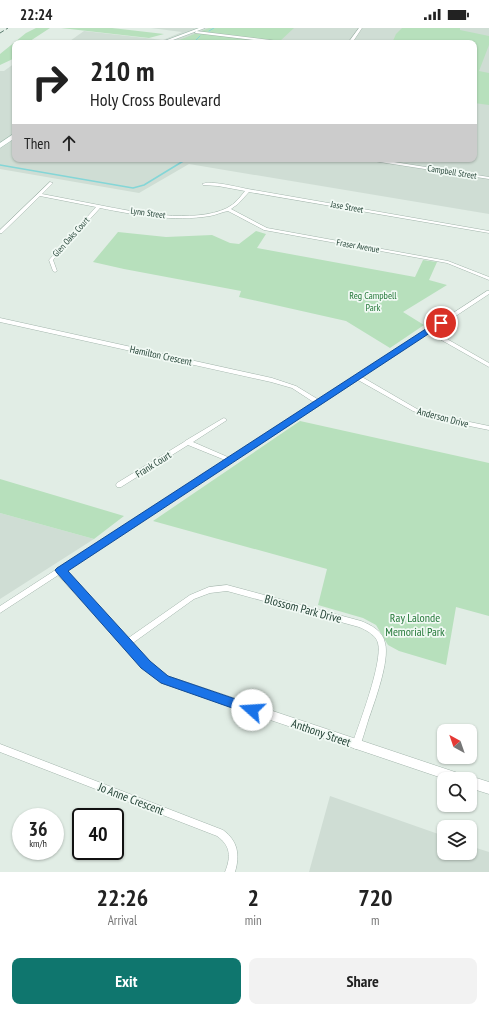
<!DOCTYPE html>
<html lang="en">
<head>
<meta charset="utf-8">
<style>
	:root { --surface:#fff; --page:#f2f2f2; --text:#222; --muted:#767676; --accent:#0f766e }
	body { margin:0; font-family:"PT Sans Narrow",sans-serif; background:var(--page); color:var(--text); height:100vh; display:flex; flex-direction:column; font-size:15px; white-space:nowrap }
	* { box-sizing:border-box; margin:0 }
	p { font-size:13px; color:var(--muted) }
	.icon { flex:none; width:22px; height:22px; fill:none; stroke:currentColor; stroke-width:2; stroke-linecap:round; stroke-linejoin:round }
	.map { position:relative; height:844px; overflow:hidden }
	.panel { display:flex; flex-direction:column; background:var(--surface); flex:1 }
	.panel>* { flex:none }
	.hud { position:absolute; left:12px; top:12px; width:465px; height:122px; border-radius:8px; box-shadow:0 1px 3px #0004; background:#fff; color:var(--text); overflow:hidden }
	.needle { width:26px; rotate:320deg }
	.buttons { position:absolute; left:437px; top:696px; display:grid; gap:8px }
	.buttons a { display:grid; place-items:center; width:40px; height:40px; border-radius:8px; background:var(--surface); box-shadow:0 1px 3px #0004; font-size:20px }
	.speed { position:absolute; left:12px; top:780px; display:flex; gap:8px; font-size:20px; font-weight:700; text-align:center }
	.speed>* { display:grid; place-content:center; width:52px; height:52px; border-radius:50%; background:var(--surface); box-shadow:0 1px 3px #0004; line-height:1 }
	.speed small { font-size:10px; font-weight:400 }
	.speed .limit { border:2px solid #111; border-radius:6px; background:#fff; color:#111 }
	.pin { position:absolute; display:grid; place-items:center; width:34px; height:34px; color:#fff; margin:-17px; border:2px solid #fff; border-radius:50%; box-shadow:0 1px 4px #0007 }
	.me { position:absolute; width:44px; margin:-22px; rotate:289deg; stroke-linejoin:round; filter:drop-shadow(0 0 3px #0008) }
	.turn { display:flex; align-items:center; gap:14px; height:84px; padding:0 12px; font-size:18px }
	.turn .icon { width:52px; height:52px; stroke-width:2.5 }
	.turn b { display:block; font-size:28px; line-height:34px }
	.then { display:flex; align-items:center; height:38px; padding:0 12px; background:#0003; gap:8px; font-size:15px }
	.eta { display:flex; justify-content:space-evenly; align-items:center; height:68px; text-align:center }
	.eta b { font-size:24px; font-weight:800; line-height:28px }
	.primary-button { display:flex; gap:8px; margin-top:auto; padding:8px 12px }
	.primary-button a { flex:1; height:46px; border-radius:8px; background:var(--accent); color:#fff; font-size:16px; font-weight:800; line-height:46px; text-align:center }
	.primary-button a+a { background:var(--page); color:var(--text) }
	.status { display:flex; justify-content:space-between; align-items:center; height:28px; padding:0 20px; background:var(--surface); direction:ltr }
	.status svg { height:11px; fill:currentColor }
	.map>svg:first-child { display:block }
	.built { fill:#cfddd4 }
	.green { fill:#b7e0bc }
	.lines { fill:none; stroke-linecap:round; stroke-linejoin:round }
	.stream-far1 { stroke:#84d6d7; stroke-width:1 }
	.stream { stroke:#84d6d7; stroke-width:1.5 }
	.minor-casing { stroke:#a3b5ac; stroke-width:1 }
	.tertiary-casing { stroke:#a3b5ac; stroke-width:1 }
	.secondary-casing { stroke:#a1bcaf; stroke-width:1 }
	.minor { fill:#fff; fill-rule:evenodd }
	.tertiary { fill:#fff; fill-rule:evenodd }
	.secondary { fill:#fff; fill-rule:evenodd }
	.rail { stroke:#5a7a6d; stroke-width:1; stroke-dasharray:4.5 2.5; stroke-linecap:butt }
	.route { fill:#1a73e8; stroke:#114b97 }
	.labels { text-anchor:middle; stroke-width:3.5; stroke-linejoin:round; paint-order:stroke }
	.far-street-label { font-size:9px; fill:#1f3f32; stroke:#f1f9f4 }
	.park-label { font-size:10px; fill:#26793a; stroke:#f1f9f4 }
	.street-label { font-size:10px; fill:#1f3f32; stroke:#f1f9f4 }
	.near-street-label { font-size:12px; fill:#1f3f32; stroke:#f1f9f4 }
	.near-park-label { font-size:12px; fill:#26793a; stroke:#f1f9f4 }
</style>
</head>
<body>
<div class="status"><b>22:24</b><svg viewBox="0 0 49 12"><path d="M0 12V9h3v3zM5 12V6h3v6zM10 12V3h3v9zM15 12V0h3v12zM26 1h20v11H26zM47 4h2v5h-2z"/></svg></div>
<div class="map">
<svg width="489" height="844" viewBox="0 0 489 844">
	<rect width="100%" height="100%" fill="#e1ede5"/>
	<!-- built -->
	<path class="built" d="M151 0H489V186L189 136 139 165 0 141V43H4L15 35V131H474V15H67L84 3 163 12 182 4Z
		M0 485 94 511 0 571Z
		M330 768 444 808V825H470V818L489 824V844H309Z"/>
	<!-- green -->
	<path class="green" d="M36 0H50L27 15H15V30L0 37V26L26 5Z
		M61 0H112L164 6 149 10Z
		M209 0H294L279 14 281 15H172Z
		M402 0H460V2L489 8V17L479 43 489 45V77L474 75V15H392L396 6Z
		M256 203 266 206 257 220 415 249 423 232 437 234 429 252 447 257 403 284 424 297 390 320 346 293 239 269 241 263 124 241 93 234 118 204 166 209 212 207 230 215 239 216Z
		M300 393 489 435V588L456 579 446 637 399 623 388 617 376 597 363 590 318 577 327 541 153 493Z
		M0 451 124 488 94 511 0 485Z"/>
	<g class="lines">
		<!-- stream-far1 -->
		<path class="stream-far1" d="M209 3 214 0
			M193 15 200 8
			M183 133 187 131"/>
		<!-- stream -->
		<path class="stream" d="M0 137 133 160 144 157 185 132"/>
		<!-- minor casing -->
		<g class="minor-casing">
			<path id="minor" d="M359 0H362L352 15H348Z
				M196 3 286 14 288 15H278L195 5Z
				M365 131H375L489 149V151L367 132Z
				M50 154 53 155 42 166C61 170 80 173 99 177 134 184 194 196 227 180 235 176 240 169 245 163L218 158 203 157 202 156C211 152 237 159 248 161L489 203V205L249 164 238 176 231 181 267 200 448 233 489 249V252L447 235 264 202 228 183C222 184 216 187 210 188 174 194 135 187 100 180L53 232 57 243 55 244 53 243 49 232 96 179 40 168 2 205H0V202Z
				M487 263H489V266L433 303 489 335V339L429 305 362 349 417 381 436 387 489 398V402L435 391 413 383 358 352 0 585V578L225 432 188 417 121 459H117L116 457 117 455 184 414 185 413 222 391 224 390 227 392 193 414 230 430 315 375 292 360 271 354 0 294V290L272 350 296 358 319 372Z
				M227 557 361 593C371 597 383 603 385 615 390 633 374 675 368 693 365 702 363 711 359 720L356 721 353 720 352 717C359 696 383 634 378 615 376 607 366 602 359 599L227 563 210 565 194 571 130 617 127 618 124 617 123 615 124 613 190 567 209 559Z
				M0 716 223 802C238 813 240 827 235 844H225C231 829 231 818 217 808L0 724Z"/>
		</g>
		<!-- tertiary casing -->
		<g class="tertiary-casing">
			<path id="tertiary" d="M60 539 63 540 149 633 168 648 461 746 465 747 466 750 470 748 489 754V766L470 760V751H445L161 655 141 639 57 546 55 543 57 540Z"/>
		</g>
		<!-- secondary casing -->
		<g class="secondary-casing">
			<path id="secondary" d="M199 0H205L165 15H159Z
				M15 105V110L0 120V115Z"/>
		</g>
		<!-- minor -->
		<use href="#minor" class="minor"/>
		<!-- tertiary -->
		<use href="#tertiary" class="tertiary"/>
		<!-- secondary -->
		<use href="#secondary" class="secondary"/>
		<!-- rail -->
		<path class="rail" d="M0 5 8 0"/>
	</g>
	<!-- route -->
	<path class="route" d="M438 293 445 295 68 543 150 633 168 648 256 678 258 682 256 685 252 687 161 655 141 640 57 545 55 542 57 540Z"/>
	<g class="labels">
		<!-- far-street labels -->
		<g class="far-street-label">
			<text transform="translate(452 144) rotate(9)" y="3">Campbell Street</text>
			<text transform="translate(347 179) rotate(10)" y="3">Jase Street</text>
			<text transform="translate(148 185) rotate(8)" y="3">Lynn Street</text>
			<text transform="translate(71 209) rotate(-48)" y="3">Glen Oaks Court</text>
			<text transform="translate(358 218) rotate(10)" y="3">Fraser Avenue</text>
		</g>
		<!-- park labels -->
		<g class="park-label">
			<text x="373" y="271">Reg Campbell<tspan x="373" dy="12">Park</tspan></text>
		</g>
		<!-- street labels -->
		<g class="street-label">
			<text transform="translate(161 327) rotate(12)" y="4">Hamilton Crescent</text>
			<text transform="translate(443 389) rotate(15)" y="4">Anderson Drive</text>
			<text transform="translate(153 436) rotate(-32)" y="4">Frank Court</text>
		</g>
		<!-- near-street labels -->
		<g class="near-street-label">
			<text transform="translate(303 581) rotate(15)" y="4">Blossom Park Drive</text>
			<text transform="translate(321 705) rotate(19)" y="4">Anthony Street</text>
			<text transform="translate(131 771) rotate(21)" y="4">Jo Anne Crescent</text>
		</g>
		<!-- near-park labels -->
		<g class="near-park-label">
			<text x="415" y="594">Ray Lalonde<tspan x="415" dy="14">Memorial Park</tspan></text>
		</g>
	</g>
</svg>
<div class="buttons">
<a><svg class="needle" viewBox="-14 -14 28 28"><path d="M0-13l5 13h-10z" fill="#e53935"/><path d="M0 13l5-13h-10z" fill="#767676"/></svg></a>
<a><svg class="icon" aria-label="search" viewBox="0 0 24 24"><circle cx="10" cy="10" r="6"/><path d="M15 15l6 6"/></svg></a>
<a><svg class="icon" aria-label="layers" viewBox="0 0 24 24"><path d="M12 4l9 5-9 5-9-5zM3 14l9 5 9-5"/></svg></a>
</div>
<div class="speed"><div>36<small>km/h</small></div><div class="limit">40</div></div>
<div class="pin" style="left:441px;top:295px;background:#d93025"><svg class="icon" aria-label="arrive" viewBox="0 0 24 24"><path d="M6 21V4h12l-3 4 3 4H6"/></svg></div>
<svg class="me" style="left:252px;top:682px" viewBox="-20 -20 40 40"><circle r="19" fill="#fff"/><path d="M0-13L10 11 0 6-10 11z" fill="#1a73e8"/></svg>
<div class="hud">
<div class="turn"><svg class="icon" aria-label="right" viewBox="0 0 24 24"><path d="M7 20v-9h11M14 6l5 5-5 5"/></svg><div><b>210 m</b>Holy Cross Boulevard</div></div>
<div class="then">Then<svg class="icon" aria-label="ahead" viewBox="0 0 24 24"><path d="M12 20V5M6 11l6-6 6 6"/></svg></div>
</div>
</div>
<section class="panel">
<div class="eta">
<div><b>22:26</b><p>Arrival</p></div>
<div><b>2</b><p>min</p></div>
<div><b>720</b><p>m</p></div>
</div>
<div class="primary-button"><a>Exit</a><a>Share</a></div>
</section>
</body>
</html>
